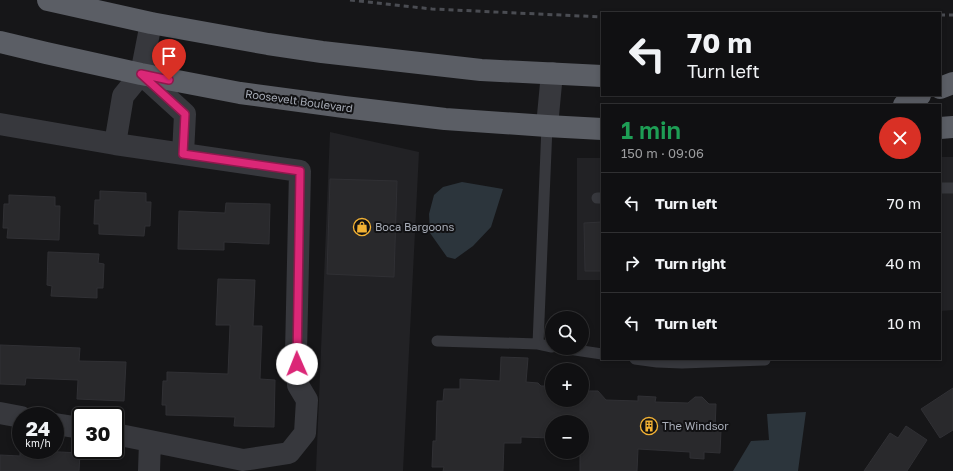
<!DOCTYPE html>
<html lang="en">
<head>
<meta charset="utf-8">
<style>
	:root { --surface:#101012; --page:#19191b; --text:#f1f3f6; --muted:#9c9d9f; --line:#303032 }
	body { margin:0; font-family:"Golos Text",sans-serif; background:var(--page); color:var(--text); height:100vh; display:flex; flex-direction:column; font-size:15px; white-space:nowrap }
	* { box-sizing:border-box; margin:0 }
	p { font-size:13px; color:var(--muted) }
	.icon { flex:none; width:22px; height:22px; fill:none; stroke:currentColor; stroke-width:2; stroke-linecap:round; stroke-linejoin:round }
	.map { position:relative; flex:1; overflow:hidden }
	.details { position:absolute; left:601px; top:104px; width:340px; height:256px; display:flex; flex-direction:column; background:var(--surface); border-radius:0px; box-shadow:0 2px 6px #0003,0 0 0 1px var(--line) }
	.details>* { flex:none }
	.hud { position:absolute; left:601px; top:12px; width:340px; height:84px; border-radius:0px; box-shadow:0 2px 6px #0003,0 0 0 1px var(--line); background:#101012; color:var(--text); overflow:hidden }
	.controls { position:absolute; left:545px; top:311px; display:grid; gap:8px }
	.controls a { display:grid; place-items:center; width:44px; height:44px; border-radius:50%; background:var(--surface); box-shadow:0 2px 6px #0003,0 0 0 1px var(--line); font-size:20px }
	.speed { position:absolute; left:12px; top:407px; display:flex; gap:8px; font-size:20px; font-weight:700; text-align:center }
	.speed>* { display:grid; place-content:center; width:52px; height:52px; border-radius:50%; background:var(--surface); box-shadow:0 2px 6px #0003,0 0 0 1px var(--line); line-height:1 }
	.speed small { font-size:10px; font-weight:400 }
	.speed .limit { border:2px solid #111; border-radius:6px; background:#fff; color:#111 }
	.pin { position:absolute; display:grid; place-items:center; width:34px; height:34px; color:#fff; margin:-41px -17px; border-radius:50% 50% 50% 0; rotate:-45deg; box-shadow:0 0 4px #0007 }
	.pin .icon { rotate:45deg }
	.me { position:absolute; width:44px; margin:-22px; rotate:359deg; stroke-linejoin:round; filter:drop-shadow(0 0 3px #0008) }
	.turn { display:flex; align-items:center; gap:14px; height:84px; padding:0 20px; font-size:18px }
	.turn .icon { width:52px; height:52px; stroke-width:2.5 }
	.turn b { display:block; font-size:28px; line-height:34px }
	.round { display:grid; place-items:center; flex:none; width:42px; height:42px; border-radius:21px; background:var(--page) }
	.overview { display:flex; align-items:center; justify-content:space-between; height:68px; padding:0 20px }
	h1 { font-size:24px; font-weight:600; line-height:30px; color:#1e9e55 }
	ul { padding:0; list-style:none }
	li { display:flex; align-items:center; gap:12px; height:60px; padding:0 20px; border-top:1px solid var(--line) }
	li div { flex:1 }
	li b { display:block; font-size:15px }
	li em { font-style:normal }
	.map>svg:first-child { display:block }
	.built { fill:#222225 }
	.water { fill:#2c353c }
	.building { fill:#29292c; stroke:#303034 }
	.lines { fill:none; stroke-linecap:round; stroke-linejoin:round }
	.service { stroke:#37383d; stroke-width:11 }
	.minor { stroke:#37383d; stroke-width:22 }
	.trunk { stroke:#5b5e65; stroke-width:22 }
	.rail { stroke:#4a4c52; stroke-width:3; stroke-dasharray:5 4; stroke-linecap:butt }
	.route-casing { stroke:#8e194d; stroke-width:10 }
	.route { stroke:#db2777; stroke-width:7 }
	.labels { text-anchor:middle; stroke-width:4; stroke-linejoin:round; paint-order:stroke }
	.street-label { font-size:11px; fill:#a8adb8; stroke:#111113 }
	.poi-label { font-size:11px; fill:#a8adb8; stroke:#111113; text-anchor:start }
</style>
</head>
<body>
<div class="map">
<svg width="953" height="471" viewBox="0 0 953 471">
	<rect width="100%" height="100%" fill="#161618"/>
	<!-- built -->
	<path class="built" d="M330 132 419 152 403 471H316Z
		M940 157H953V310L940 311Z
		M577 158H602V280H577Z"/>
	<!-- water -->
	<path class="water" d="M462 182 503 189 491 227 473 246 455 259 447 257 430 233 429 214 434 195 443 187Z
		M806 412 798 471H733L751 441 769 440 767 414Z"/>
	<!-- building -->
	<path class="building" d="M330 179 397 181 394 277 327 274Z
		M100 191 146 193V202H151L150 226H145L144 236 99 234V224H94L95 200H100Z
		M9 195 55 197V206H60L59 240 7 238 8 228H3L4 204H9Z
		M226 203 270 204 269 244 224 242V250L178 249 179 211 225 213Z
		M602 222V271H585L584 223Z
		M48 252 99 254 98 263 104 264 103 288H97V298L51 296 52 286 47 285Z
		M218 279 255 280 253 326H262L260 379 275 380 274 427 234 426 235 417 166 415V405H162L163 381H167V372L228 374 230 325H216Z
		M0 345 80 348 79 361 126 362 124 401 77 399 78 380 26 378 25 385 0 384Z
		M501 357 528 358 526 382 538 383 541 386H552V400H582V391H598L606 400 638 401V396L656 397 655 402 688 403 695 397H702L709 404H716L715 430H721L720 453 704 452V459L690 458V452L638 449 637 471H580V452H582V422H552V438L521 437V443H504L503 471H443L444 467H432L433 441H436L437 401H443L444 389H460V379L500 381Z
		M953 388V430L940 438 921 409Z
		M906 426 927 440 907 471H864L890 433 898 438Z
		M20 450 80 453 79 471H0V455L20 456Z"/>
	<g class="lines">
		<!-- service -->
		<path class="service" d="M547 126 538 344 552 347
			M940 188H953
			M597 198H602
			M437 341 538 344
			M562 348 602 354
			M635 359 657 362 682 363 765 360"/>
		<!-- minor -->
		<path class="minor" d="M141 74 185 114 183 154
			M0 124 115 144 300 171 296 353 298 385 307 400 305 433 289 453 243 460 150 441 149 471
			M547 126 552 73
			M115 144 123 96 141 74 151 23
			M0 413 21 417
			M55 424 81 428
			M115 434 150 441"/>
		<!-- trunk -->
		<path class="trunk" d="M48 0 151 23 268 44 322 52 481 70 602 76
			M0 42 46 53 141 74 240 93 344 107 445 119 547 126 602 129
			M940 88 953 83
			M904 105 920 95
			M940 128 953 127"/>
		<!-- rail -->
		<path class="rail" d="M350 0 432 9 602 17
			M940 15H953"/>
	</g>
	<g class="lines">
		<!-- route casing -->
		<g class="route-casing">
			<path id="route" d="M169 80 141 74 185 114 183 154 300 171 297 364"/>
		</g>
		<!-- route -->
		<use href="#route" class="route"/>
	</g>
	<!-- icons -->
	<defs>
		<g id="shop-ring" transform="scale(0.9)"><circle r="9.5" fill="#111113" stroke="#f2b134" stroke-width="1.5"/><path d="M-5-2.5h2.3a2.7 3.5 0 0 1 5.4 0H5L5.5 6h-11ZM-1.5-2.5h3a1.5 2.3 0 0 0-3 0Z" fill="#f2b134"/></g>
		<g id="building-ring" transform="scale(0.9)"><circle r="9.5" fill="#111113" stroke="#f2b134" stroke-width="1.5"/><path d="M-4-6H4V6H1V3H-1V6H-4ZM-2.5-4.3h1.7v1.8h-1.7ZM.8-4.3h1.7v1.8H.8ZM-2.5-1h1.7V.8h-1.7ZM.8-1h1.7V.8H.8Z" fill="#f2b134"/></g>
	</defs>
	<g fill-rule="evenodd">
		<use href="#shop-ring" x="362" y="227"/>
		<use href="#building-ring" x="649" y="426"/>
	</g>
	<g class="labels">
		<!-- street labels -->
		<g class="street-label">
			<text transform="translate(299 101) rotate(8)" y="4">Roosevelt Boulevard</text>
		</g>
		<!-- poi labels -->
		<g class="poi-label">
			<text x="375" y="231">Boca Bargoons</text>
			<text x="662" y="430">The Windsor</text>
		</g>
	</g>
</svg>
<div class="controls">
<a><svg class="icon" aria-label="search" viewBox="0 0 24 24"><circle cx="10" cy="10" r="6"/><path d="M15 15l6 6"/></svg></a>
<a>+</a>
<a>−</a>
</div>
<div class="speed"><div>24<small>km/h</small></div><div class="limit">30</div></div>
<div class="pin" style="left:169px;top:80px;background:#d93025"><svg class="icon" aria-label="arrive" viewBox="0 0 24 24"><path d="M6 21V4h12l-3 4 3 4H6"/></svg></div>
<svg class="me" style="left:297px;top:364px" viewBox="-20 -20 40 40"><circle r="19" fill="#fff"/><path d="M0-13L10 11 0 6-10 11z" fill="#db2777"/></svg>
<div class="hud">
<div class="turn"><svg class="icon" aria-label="left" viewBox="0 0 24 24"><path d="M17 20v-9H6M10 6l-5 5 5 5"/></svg><div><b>70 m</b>Turn left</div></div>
</div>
<section class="details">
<div class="overview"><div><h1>1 min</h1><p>150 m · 09:06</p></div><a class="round" style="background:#d93025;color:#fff"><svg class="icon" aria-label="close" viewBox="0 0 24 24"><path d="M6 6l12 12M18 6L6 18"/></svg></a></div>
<ul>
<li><svg class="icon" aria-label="left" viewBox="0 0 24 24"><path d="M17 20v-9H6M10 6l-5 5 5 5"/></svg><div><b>Turn left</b></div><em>70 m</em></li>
<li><svg class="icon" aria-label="right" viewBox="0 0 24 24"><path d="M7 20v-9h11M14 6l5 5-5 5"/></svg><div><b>Turn right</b></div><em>40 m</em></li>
<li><svg class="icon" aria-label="left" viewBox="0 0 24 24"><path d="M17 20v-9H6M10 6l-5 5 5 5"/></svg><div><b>Turn left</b></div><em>10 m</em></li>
</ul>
</section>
</div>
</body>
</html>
